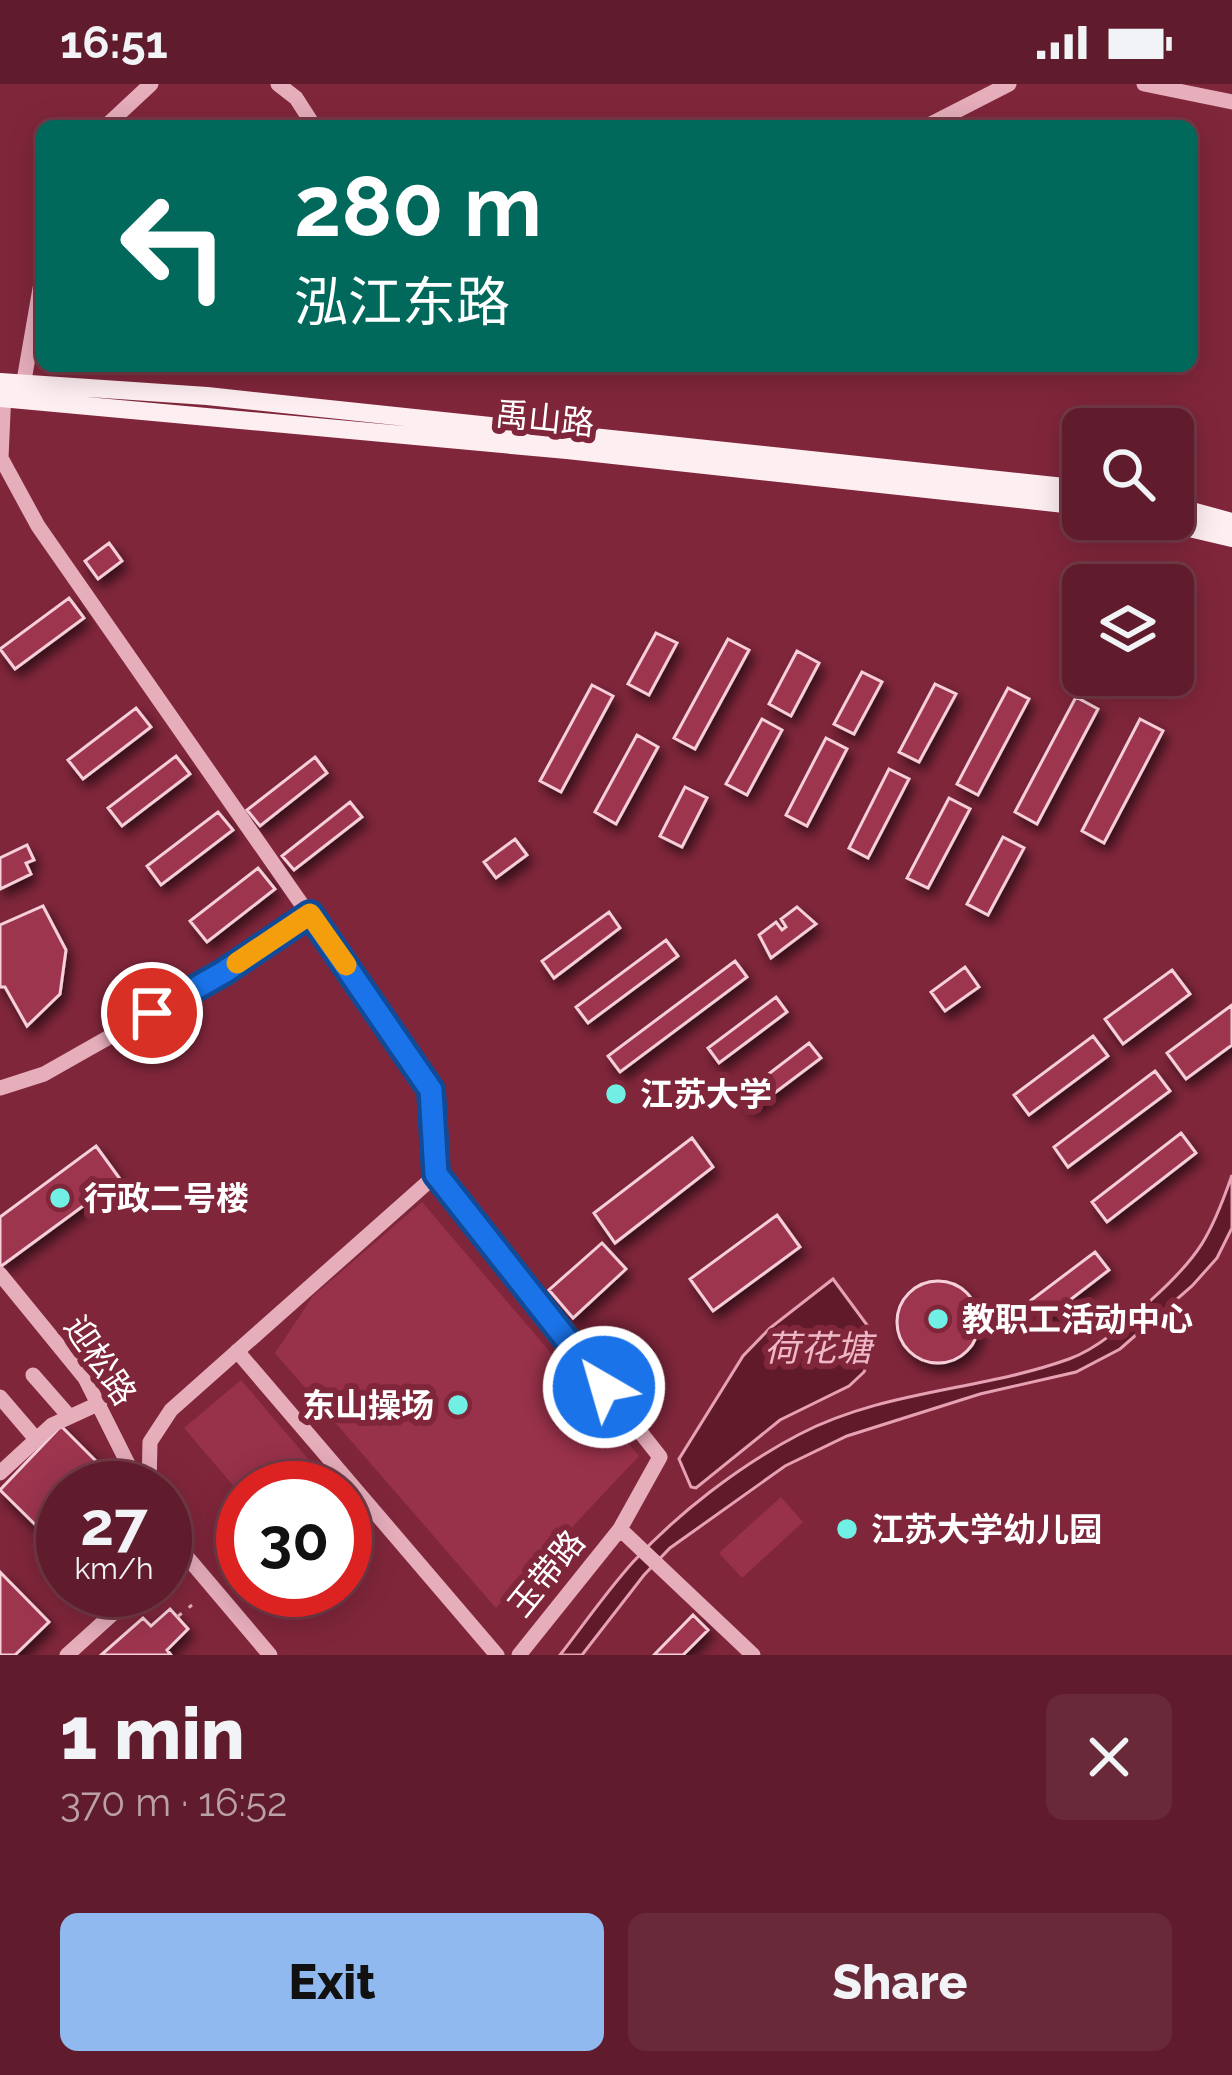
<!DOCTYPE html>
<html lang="en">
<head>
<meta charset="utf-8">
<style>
	:root { --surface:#601c2c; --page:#692938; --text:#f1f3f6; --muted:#baa1a9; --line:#743a48; --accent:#90b9f0 }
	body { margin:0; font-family:Raleway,"Noto Sans SC",sans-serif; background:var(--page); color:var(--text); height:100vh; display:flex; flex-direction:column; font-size:45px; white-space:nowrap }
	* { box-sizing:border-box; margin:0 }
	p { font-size:39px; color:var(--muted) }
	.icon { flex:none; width:66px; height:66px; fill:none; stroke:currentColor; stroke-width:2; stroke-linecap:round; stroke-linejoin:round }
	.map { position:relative; height:1571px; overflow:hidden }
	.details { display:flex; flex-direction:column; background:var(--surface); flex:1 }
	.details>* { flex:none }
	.banner { position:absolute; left:36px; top:36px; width:1161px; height:252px; border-radius:18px; box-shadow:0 6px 30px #0003,0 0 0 3px var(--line); background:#00695c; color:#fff; overflow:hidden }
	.fabs { position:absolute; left:1062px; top:324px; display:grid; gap:24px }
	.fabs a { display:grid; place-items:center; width:132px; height:132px; border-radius:18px; background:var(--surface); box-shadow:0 6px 30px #0003,0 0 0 3px var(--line); font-size:60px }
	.speed { position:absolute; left:36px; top:1377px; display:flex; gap:24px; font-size:60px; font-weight:700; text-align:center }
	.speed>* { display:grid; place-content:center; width:156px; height:156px; border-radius:50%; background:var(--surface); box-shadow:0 6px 30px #0003,0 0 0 3px var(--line); line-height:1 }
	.speed small { font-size:30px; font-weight:400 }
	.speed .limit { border:18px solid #d22; background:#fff; color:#111 }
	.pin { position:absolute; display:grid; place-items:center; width:102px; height:102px; color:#fff; margin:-51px; border:6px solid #fff; border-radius:50%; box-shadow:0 3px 12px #0007 }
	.me { position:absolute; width:132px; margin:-66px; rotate:322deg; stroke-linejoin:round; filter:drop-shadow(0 0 9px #0008) }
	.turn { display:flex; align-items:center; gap:42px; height:252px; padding:0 60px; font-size:54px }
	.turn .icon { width:156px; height:156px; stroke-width:2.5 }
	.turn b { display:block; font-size:84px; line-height:102px }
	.round { display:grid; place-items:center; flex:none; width:126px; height:126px; border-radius:18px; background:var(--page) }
	.overview { display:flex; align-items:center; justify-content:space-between; height:204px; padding:0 60px }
	h1 { font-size:72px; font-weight:800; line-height:90px }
	.action { display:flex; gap:24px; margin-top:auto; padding:24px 60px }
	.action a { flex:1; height:138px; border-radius:18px; background:var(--accent); color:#111; font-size:48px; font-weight:800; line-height:138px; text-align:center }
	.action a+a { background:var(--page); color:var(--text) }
	.status { display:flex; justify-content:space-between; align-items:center; height:84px; padding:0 60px; background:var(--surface); direction:ltr }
	.status svg { height:33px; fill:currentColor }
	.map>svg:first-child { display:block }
	.green { fill:#98314a }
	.water { fill:#611a2a; stroke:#e7a1b4; stroke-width:3 }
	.building { fill:#9d3650; stroke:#f5d0da; stroke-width:3; filter:url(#shadow) }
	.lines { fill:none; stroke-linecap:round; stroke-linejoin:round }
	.path { stroke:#e6adbb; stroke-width:3; stroke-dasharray:6 9; stroke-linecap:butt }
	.minor { stroke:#e6adbb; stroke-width:15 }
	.major { stroke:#fdeef1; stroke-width:18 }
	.route-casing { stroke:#114b97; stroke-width:30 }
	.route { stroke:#1a73e8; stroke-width:21 }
	.slow { stroke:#f59e0b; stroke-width:21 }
	.poi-dot { fill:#72efe4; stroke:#80263b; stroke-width:4.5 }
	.labels { text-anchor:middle; stroke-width:12; stroke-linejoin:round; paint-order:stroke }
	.street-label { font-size:33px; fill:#fff; stroke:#80263b }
	.poi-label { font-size:33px; font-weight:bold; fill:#fff; stroke:#80263b; text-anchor:start }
	.water-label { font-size:36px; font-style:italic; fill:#eeb8c6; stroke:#80263b }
</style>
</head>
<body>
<div class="status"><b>16:51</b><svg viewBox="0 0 49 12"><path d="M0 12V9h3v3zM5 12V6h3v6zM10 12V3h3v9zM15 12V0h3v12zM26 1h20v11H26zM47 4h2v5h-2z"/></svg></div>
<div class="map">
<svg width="1232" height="1571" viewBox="0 0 1232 1571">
	<defs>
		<filter id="shadow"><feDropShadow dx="4.5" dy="7" stdDeviation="6" flood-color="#0009"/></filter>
	</defs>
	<rect width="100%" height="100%" fill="#80263b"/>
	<!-- green -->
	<path class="green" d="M422 1118 639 1372 496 1524 275 1269 313 1212Z
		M241 1296 327 1397 320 1404H243V1413L184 1344Z
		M781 1413 803 1438 742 1494 719 1469Z"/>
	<!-- water -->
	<path class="water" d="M1232 1091V1144L1217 1174 1192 1202 1120 1265 1076 1288 980 1310 847 1352 785 1382 670 1464 644 1491 582 1571H560C584 1540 607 1507 633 1478 678 1429 739 1382 798 1351 883 1306 980 1307 1069 1275 1099 1264 1126 1239 1150 1217 1199 1173 1211 1152 1232 1091Z
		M833 1195 870 1245 873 1265 864 1288 849 1302 780 1336 696 1404 691 1403 679 1375 743 1272 770 1244Z"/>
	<!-- building -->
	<path class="building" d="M109 459 122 477 98 495 85 477Z
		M69 514 84 534 15 585 0 565Z
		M656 549 677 559 649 611 628 600Z
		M728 555 749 566 695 665 674 654Z
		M797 567 819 579 791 632 769 620Z
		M862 588 882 598 854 650 834 640Z
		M935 600 956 610 919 678 899 668Z
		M592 601 613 612 561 708 540 697Z
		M1008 604 1029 615 978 711 957 700Z
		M1076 613 1098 625 1037 740 1015 728Z
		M136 624 151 643 83 695 68 676Z
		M762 635 782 646 747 711 726 700Z
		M1140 635 1163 647 1104 759 1082 747Z
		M637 651 658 663 616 740 595 728Z
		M826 654 847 665 807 742 786 731Z
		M176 672 190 690 122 742 108 724Z
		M315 673 327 689 260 742 247 726Z
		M889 685 909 695 868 774 849 764Z
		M685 703 707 714 682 763 660 752Z
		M949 714 970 725 928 804 907 794Z
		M350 718 362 733 294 786 282 772Z
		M218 728 233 746 161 801 147 782Z
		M1003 753 1024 764 988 831 967 820Z
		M515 755 527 771 496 794 484 778Z
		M27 761 34 776 26 779 31 790 0 805V774Z
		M258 784 275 805 207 858 190 837Z
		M43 822 66 866 60 910 27 942 5 903H0V841Z
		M797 823 816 840 771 874 759 851 776 838 782 846 786 843 781 835Z
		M609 828 620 844 554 894 542 877Z
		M666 856 678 872 588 939 576 923Z
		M735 877 747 893 620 988 608 972Z
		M965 883 979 903 945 927 931 908Z
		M1172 886 1190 910 1123 960 1105 935Z
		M776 913 787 928 719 979 708 964Z
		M1232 921V961L1186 995 1167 969Z
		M1093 952 1108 972 1029 1031 1014 1011Z
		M809 959 821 974 752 1026 741 1011Z
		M1155 987 1170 1007 1068 1083 1054 1063Z
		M1181 1049 1196 1069 1107 1138 1092 1118Z
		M692 1054 713 1083 615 1159 594 1129Z
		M96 1062 120 1095 0 1183V1133Z
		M777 1131 800 1163 713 1227 690 1195Z
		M602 1159 626 1185 573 1234 549 1206Z
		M1095 1168 1109 1186 1044 1236 1030 1217Z
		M897 1238a41 41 0 1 1 82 0a41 41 0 1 1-82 0Z
		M61 1342 123 1404H63V1468L0 1406Z
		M0 1488 49 1538 15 1571H0Z
		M170 1525 188 1545 167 1566 171 1571H101L143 1534 151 1542Z
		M693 1531 708 1546 683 1571H654Z"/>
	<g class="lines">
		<!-- path -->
		<path class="path" d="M177 1533 192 1521"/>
		<!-- minor -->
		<path class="minor" d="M278 0 296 14 314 42
			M1144 0 1232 18
			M106 42 151 0
			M927 42 1009 0
			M4 307 1 374 38 442 431 1006 437 1090 660 1373 620 1445 753 1571
			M22 308 42 193
			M0 1004 44 990 224 888 310 830
			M0 1190 85 1294 140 1404
			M237 1267 497 1571
			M33 1291 68 1331
			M0 1313 36 1355
			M0 1389 52 1341 100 1319
			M149 1404 150 1358 171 1326 437 1090
			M165 1447 270 1571
			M165 1483 181 1469
			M67 1571 139 1506
			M519 1571 620 1445"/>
		<!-- major -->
		<path class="major" d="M0 298 207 312 1083 405
			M0 314 567 366 1083 422
			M1173 422 1232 438
			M1151 435 1232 454"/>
	</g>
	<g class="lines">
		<!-- route casing -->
		<g class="route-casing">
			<path id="route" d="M152 929 224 888 310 830 431 1006 436 1090 604 1303"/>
		</g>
		<!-- route -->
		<use href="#route" class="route"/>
		<!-- slow -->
		<path class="slow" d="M237 879 310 830 346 881"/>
	</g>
	<!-- markers -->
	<g class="poi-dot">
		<circle cx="616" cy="1010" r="12"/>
		<circle cx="60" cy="1114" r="12"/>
		<circle cx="938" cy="1235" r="12"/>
		<circle cx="458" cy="1321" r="12"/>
		<circle cx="847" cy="1445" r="12"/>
	</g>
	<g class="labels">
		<!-- street labels -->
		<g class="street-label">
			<text transform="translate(545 334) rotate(6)" y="12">禹山路</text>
			<text transform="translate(101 1276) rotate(56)" y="12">迎松路</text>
			<text transform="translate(546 1489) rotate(-51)" y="12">玉带路</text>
		</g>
		<!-- poi labels -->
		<g class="poi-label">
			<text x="640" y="1022">江苏大学</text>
			<text x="84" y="1126">行政二号楼</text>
			<text x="962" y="1247">教职工活动中心</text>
			<text x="434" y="1333" text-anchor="end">东山操场</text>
			<text x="871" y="1457">江苏大学幼儿园</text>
		</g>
		<!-- water labels -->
		<g class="water-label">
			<text x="818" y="1277">荷花塘</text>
		</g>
	</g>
</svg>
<div class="fabs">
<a><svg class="icon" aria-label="search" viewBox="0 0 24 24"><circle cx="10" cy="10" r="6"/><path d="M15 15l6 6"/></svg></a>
<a><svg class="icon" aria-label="layers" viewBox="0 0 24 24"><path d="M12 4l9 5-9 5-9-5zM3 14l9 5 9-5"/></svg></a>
</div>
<div class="speed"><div>27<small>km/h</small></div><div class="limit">30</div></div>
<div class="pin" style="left:152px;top:929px;background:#d93025"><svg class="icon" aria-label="arrive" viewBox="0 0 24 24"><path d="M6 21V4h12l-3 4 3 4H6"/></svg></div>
<svg class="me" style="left:604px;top:1303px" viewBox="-20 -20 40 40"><circle r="17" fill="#1a73e8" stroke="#fff" stroke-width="3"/><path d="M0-11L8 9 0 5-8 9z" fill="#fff"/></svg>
<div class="banner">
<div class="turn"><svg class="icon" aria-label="left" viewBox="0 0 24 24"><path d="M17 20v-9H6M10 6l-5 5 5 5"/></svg><div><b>280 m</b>泓江东路</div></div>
</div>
</div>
<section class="details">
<div class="overview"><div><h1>1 min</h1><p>370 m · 16:52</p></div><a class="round"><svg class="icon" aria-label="close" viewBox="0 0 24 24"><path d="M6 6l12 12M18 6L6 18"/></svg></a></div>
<div class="action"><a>Exit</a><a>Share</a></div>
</section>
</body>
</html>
